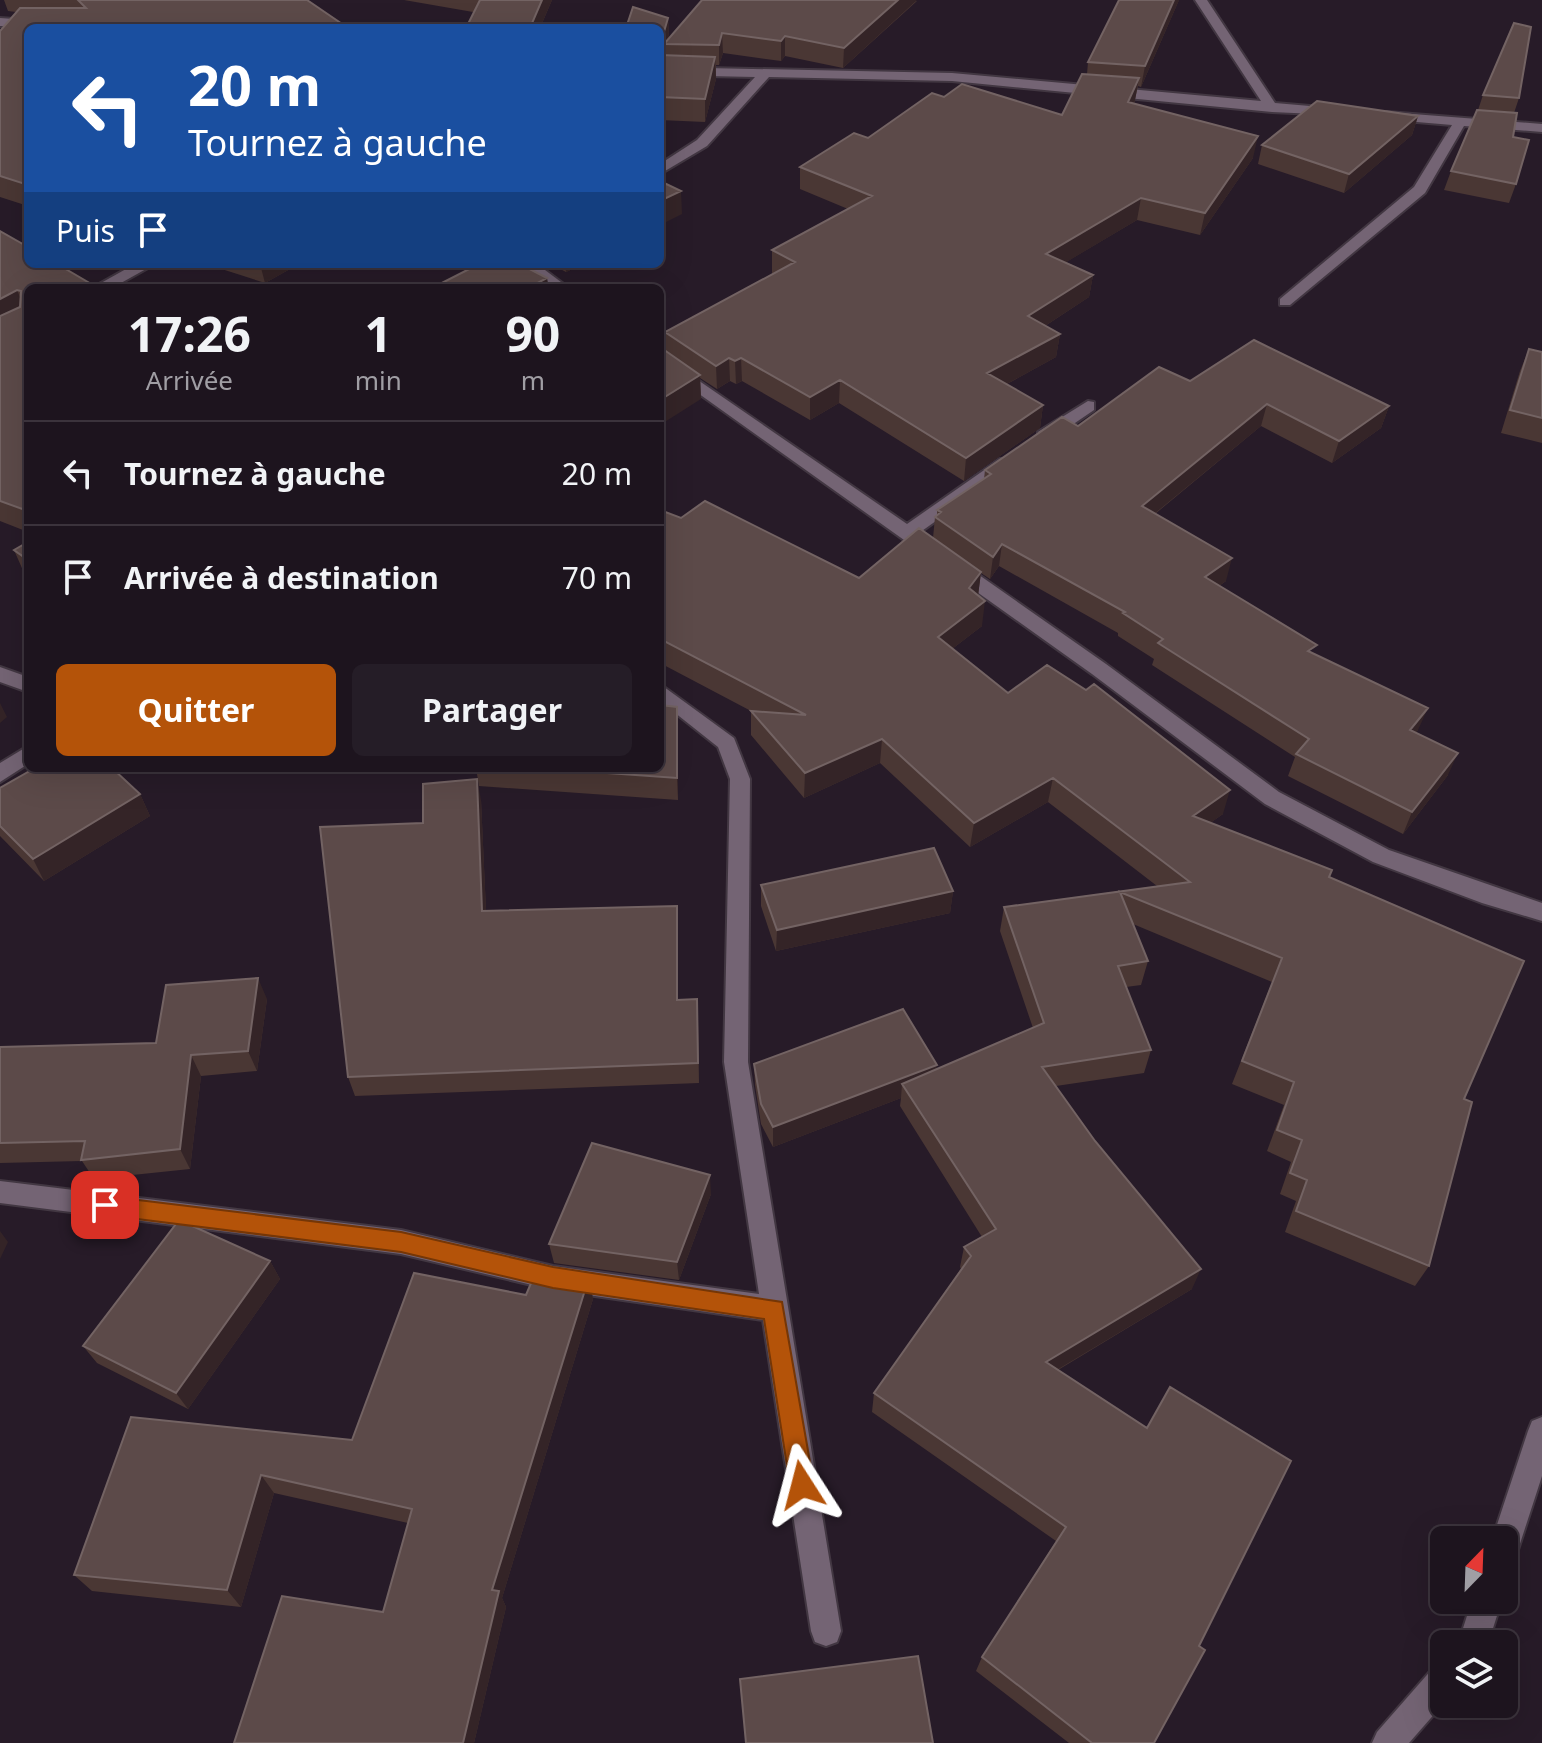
<!DOCTYPE html>
<html lang="fr">
<head>
<meta charset="utf-8">
<style>
	:root { --surface:#1d141e; --page:#251d27; --text:#f1f3f6; --muted:#a09ea4; --line:#3b333c; --accent:#b45309 }
	body { margin:0; font-family:"Noto Sans",sans-serif; background:var(--page); color:var(--text); height:100vh; display:flex; flex-direction:column; font-size:30px; white-space:nowrap }
	* { box-sizing:border-box; margin:0 }
	p { font-size:26px; color:var(--muted) }
	.icon { flex:none; width:44px; height:44px; fill:none; stroke:currentColor; stroke-width:2; stroke-linecap:round; stroke-linejoin:round }
	.map { position:relative; flex:1; overflow:hidden }
	.drawer { position:absolute; left:24px; top:284px; width:640px; height:488px; display:flex; flex-direction:column; background:var(--surface); border-radius:12px; box-shadow:0 8px 32px #0002,0 0 0 2px var(--line) }
	.drawer>* { flex:none }
	.banner { position:absolute; left:24px; top:24px; width:640px; height:244px; border-radius:12px; box-shadow:0 8px 32px #0002,0 0 0 2px var(--line); background:#1a4fa0; color:#fff; overflow:hidden }
	.needle { width:52px; rotate:23deg }
	.buttons { position:absolute; left:1430px; top:1526px; display:grid; gap:16px }
	.buttons a { display:grid; place-items:center; width:88px; height:88px; border-radius:12px; background:var(--surface); box-shadow:0 8px 32px #0002,0 0 0 2px var(--line); font-size:40px }
	.pin { position:absolute; display:grid; place-items:center; width:68px; height:68px; color:#fff; margin:-34px; border-radius:16px; box-shadow:0 4px 12px #0006 }
	.me { position:absolute; width:88px; margin:-44px; rotate:351deg; stroke-linejoin:round; filter:drop-shadow(0 0 6px #0008) }
	.turn { display:flex; align-items:center; gap:28px; height:168px; padding:0 32px; font-size:36px }
	.turn .icon { width:104px; height:104px; stroke-width:2.5 }
	.turn b { display:block; font-size:56px; line-height:68px }
	.then { display:flex; align-items:center; height:76px; padding:0 32px; background:#0003; gap:16px; font-size:30px }
	.eta { display:flex; justify-content:space-evenly; align-items:center; height:136px; text-align:center }
	.eta b { font-size:48px; font-weight:700; line-height:56px }
	.action { display:flex; gap:16px; margin-top:auto; padding:16px 32px }
	.action a { flex:1; height:92px; border-radius:12px; background:var(--accent); color:#fff; font-size:32px; font-weight:700; line-height:92px; text-align:center }
	.action a+a { background:var(--page); color:var(--text) }
	ul { padding:0; list-style:none }
	li { display:flex; align-items:center; gap:24px; height:104px; padding:0 32px; border-top:2px solid var(--line) }
	li div { flex:1 }
	li b { display:block; font-size:30px }
	li em { font-style:normal }
	.map>svg:first-child { display:block }
	.lines { fill:none; stroke-linecap:round; stroke-linejoin:round }
	.minor-casing { stroke:#423742; stroke-width:4 }
	.minor { fill:#746474; fill-rule:evenodd }
	.wall { fill:#4a3734 }
	.shaded-wall { fill:#342427 }
	.building { fill:#5c4a49; stroke:#736363; stroke-width:2 }
	.route { fill:#b45309; stroke:#753606; stroke-width:2 }
</style>
</head>
<body>
<div class="map">
<svg width="1542" height="1743" viewBox="0 0 1542 1743">
	<rect width="100%" height="100%" fill="#271b28"/>
	<g class="lines">
		<!-- minor casing -->
		<g class="minor-casing">
			<path id="minor" d="M1195 0H1207L1275 103 1333 108 1338 109V115L1272 112 952 81 769 77 707 146 660 174V164L697 140 755 77 660 75V67L952 73 1261 101Z
				M0 18 84 24 90 28 0 26Z
				M1387 112 1542 124V132L1464 126 1425 193 1290 305H1280V299L1414 187 1452 125 1382 119V113Z
				M135 264H155L112 288H92Z
				M519 264H537L569 288H551Z
				M660 354 907 524 1000 459H1012V467L919 533 1106 664 1279 792 1389 850 1542 903V921L1482 903 1373 862 1265 804 1092 674 660 366Z
				M1088 401 1094 402V410L1050 440H1038V432Z
				M0 667 28 677V692L0 682Z
				M660 684 734 738 750 779 748 1062 841 1631 837 1642 826 1646 815 1642 811 1631 763 1320 553 1290 401 1254 0 1203V1181L401 1230 553 1266 759 1294 724 1062 730 779 718 747 660 701Z
				M28 746V764L0 782V763Z
				M1542 1417V1476L1515 1559 1504 1563V1540H1492L1528 1431 1532 1421Z
				M1472 1600H1502L1488 1644H1458Z
				M1444 1663V1703L1409 1743H1372L1377 1732 1433 1668Z"/>
		</g>
		<!-- minor -->
		<use href="#minor" class="minor"/>
	</g>
	<!-- wall -->
	<path class="wall" d="M4 0H307L28 28V206L0 197V31L16 12 8 11Z
		M404 0H552L540 28 473 12Z
		M1179 0 1141 87 1138 86 1134 104 1253 158 1200 235 1137 220 1066 262 1093 275 1089 297 1045 326 1060 334 1056 357 1007 384 1043 405 1040 428 964 481 839 403 810 420 742 381 736 384 730 381 717 389 700 378 701 399 666 351 665 332 773 274 772 273V250L848 209 800 189V167L868 138 944 97 1062 115 1087 74 1088 62Z
		M917 1 843 68 785 56 781 61 723 53 719 65H716V79L705 122 660 120V28L668 18 669 38Z
		M1483 95 1519 98 1514 113 1513 137 1516 184 1509 203 1444 190 1451 171 1478 110Z
		M1418 116 1412 135 1344 193 1258 164 1262 145Z
		M0 231 28 288V532L0 521Z
		M206 264H299L265 283Z
		M551 264H583L566 272Z
		M1529 349 1542 352V443L1501 433 1520 371Z
		M1190 381 1389 406 1381 428 1332 463 1261 426 1155 514 1226 581 1219 586 1418 730 1416 732 1448 775 1403 834 1288 776 1295 757 1152 665 1154 659 1118 636V633L999 566 990 579 981 573 978 595 982 626 952 649 1008 693 1223 814 1210 823 1329 877 1464 1099 1429 1266 1415 1286 1285 1232 1296 1201 1280 1194 1291 1162 1267 1151 1284 1105 1232 1084 1272 982 1133 924 1148 961 1141 985 1126 987 1151 1050 1144 1073 1056 1086 1192 1289 1058 1370 1199 1646 1154 1743H1069L976 1671 982 1657 1056 1541 872 1412 874 1393 961 1269 960 1267 964 1247 982 1237 900 1106 901 1098 773 1147 761 1124 755 1085 754 1064 936 1070 1033 1028 1000 931 1004 907 1157 886 1048 802 970 847 880 763 804 798 751 735V711L660 663V510L681 518 859 578 933 538 935 517 937 516V510L984 479 985 470 1078 426Z
		M28 542V577L25 575 14 550Z
		M677 707 678 729V800L479 786 476 768H660Z
		M0 788 140 794 150 816 44 881 0 836Z
		M481 800 486 911 678 927V1000L698 1019 699 1083 355 1096 348 1077 423 823Z
		M761 885 953 891 950 913 776 951 761 906Z
		M267 999 257 1071 201 1076 190 1169 94 1179 82 1161 0 1163V1047L156 1043Z
		M711 1194 679 1280 554 1263 549 1244Z
		M270 1261 280 1279 188 1409 97 1363 83 1346Z
		M589 1277 593 1299 502 1598 506 1607 474 1743H234L383 1612 408 1523 274 1493 241 1607 92 1591 74 1575 131 1417 352 1440 526 1295Z"/>
	<!-- shaded-wall -->
	<path class="shaded-wall" d="M542 0H552L540 28H530Z
		M898 0H917L843 68 844 48Z
		M1174 0H1179L1141 87 1145 66Z
		M668 18 669 39 664 44 665 56 660 65V43Z
		M722 33 723 53 719 65V45Z
		M785 36V56L781 61V41Z
		M715 57 716 79 705 122V99Z
		M1139 78 1135 100 1125 124 1128 102Z
		M1418 116 1412 135 1344 193 1349 174Z
		M1258 136 1253 158 1200 235 1205 213Z
		M681 191 682 214 660 225V201Z
		M1141 198 1137 220 1043 276 1046 254Z
		M260 264H299L265 283Z
		M565 264H583L566 272Z
		M1093 275 1089 297 1025 339 1028 316Z
		M547 278 549 288H530Z
		M17 290 27 314 0 328V299Z
		M1060 334 1056 357 985 396 987 373Z
		M729 358 730 381 717 389 716 366Z
		M741 358 742 381 736 384 735 361Z
		M700 375 701 399 660 425V400Z
		M840 380 839 403 810 420V397Z
		M1267 404 1261 426 1137 528 1142 506Z
		M1043 405 1040 428 964 481 966 458Z
		M1389 406 1381 428 1332 463 1339 441Z
		M1002 544 999 566 990 579 993 557Z
		M1232 558 1226 581 1199 599 1205 577Z
		M981 572 978 596 969 588Z
		M985 601 982 626 935 662 938 637Z
		M0 703 7 717 0 723Z
		M677 707 678 729V800L677 778Z
		M1428 708 1418 730 1400 752 1410 730Z
		M882 739 880 763 804 798 805 773Z
		M1458 753 1448 775 1403 834 1412 812Z
		M1053 778 1048 802 970 847 974 823Z
		M477 779 481 800 487 932 482 911Z
		M1230 790 1223 814 1186 840 1193 816Z
		M140 794 150 816 44 881 33 859Z
		M953 891 950 913 776 951 777 930Z
		M677 906 678 927V1020L677 1000Z
		M258 978 267 999 257 1071 248 1051Z
		M191 1055 201 1076 190 1169 180 1149Z
		M937 1065 934 1085 902 1084 901 1098 773 1147V1127Z
		M710 1175 711 1194 679 1280 677 1262Z
		M0 1231 8 1242 0 1259Z
		M270 1261 280 1279 188 1409 176 1393Z
		M1201 1269 1192 1289 1040 1380 1046 1362Z
		M589 1277 593 1299 502 1598 506 1607 474 1743H463L492 1590Z
		M261 1475 274 1493 241 1607 227 1590Z"/>
	<!-- building -->
	<path class="building" d="M78 0H307L348 28H28V185L0 176V31L20 8H86Z
		M480 0H542L530 28H466Z
		M702 0H898L844 48 785 36 781 41 722 33 719 45 664 44Z
		M1119 0H1174L1145 66 1088 62Z
		M633 7 668 18 661 42 660 43V28H626Z
		M1514 23 1531 27 1519 98 1483 95Z
		M660 55 715 57 705 99 660 97Z
		M1082 74 1139 78 1128 102 1258 136 1205 213 1141 198 1046 254 1093 275 1028 316 1060 334 987 373 1043 405 966 458 840 380 810 397 741 358 735 361 729 358 716 366 665 332 795 262 772 250 872 196 800 167 854 133 868 138 932 93 944 97 962 84 1062 115Z
		M1317 101 1418 116 1349 174 1262 145Z
		M1477 110 1517 113 1513 137 1529 140 1516 184 1451 171Z
		M660 181 681 191 660 201Z
		M0 231 28 247V264H57L98 288H28V511L0 501V316L20 307 21 291 17 290 0 299Z
		M479 264H520L547 278 530 287 531 288H432Z
		M1254 340 1389 406 1339 441 1267 404 1142 506 1232 558 1205 577 1317 645 1308 651 1428 708 1410 730 1458 753 1412 812 1296 754 1309 739 1158 643 1163 639 1123 613 1125 612 1002 544 993 557 935 517 941 512 937 510 991 474 985 470 1062 417 1078 426 1159 367 1190 381Z
		M660 347 700 375 660 400Z
		M1529 349 1542 352V418L1510 410Z
		M705 501 859 578 919 528 981 572 969 588 985 601 938 637 1008 693 1047 665 1086 690 1094 684 1230 790 1193 816 1332 870 1329 877 1524 961 1464 1099 1472 1102 1429 1266 1296 1211 1307 1180 1290 1173 1302 1140 1277 1130 1294 1082 1242 1061 1282 958 1120 892 1148 961 1118 966 1151 1050 1042 1067 1095 1141 1201 1269 1046 1362 1147 1428 1170 1387 1291 1461 1199 1646 1205 1650 1154 1743H1092L982 1657 1066 1527 874 1393 971 1256 964 1247 996 1229 902 1084 1044 1023 1004 907 1190 882 1053 778 974 823 882 739 805 773 751 711 806 715 660 639V510L681 518Z
		M28 542V560L14 550Z
		M660 705 677 707V778L536 768H660Z
		M35 768H112L140 794 33 859 0 826V788Z
		M477 779 482 911 677 906V1000L697 999 698 1063 348 1077 320 827 423 823V784Z
		M934 848 953 891 777 930 761 885Z
		M258 978 248 1051 191 1055 180 1149 81 1160 85 1141 0 1143V1047L156 1043 166 985Z
		M903 1009 937 1065 773 1127 761 1104 754 1064Z
		M592 1143 710 1175 677 1262 549 1244Z
		M179 1220 270 1261 176 1393 83 1346Z
		M537 1269 589 1277 492 1590 499 1591 463 1743H234L282 1596 383 1612 412 1509 261 1475 227 1590 74 1575 131 1417 352 1440 414 1273 526 1295Z
		M918 1656 933 1743H746L740 1679Z"/>
	<!-- route -->
	<path class="route" d="M105 1196 401 1232 553 1267 782 1302 814 1485 811 1493 802 1497 794 1493 790 1485 764 1319 553 1288 401 1252 105 1215 97 1212 94 1205 97 1199Z"/>
</svg>
<div class="buttons">
<a><svg class="needle" viewBox="-14 -14 28 28"><path d="M0-13l5 13h-10z" fill="#e53935"/><path d="M0 13l5-13h-10z" fill="#a09ea4"/></svg></a>
<a><svg class="icon" aria-label="layers" viewBox="0 0 24 24"><path d="M12 4l9 5-9 5-9-5zM3 14l9 5 9-5"/></svg></a>
</div>
<div class="pin" style="left:105px;top:1205px;background:#d93025"><svg class="icon" aria-label="arrive" viewBox="0 0 24 24"><path d="M6 21V4h12l-3 4 3 4H6"/></svg></div>
<svg class="me" style="left:802px;top:1485px" viewBox="-20 -20 40 40"><path d="M0-17L14 15 0 8-14 15z" fill="#b45309" stroke="#fff" stroke-width="4"/></svg>
<div class="banner">
<div class="turn"><svg class="icon" aria-label="left" viewBox="0 0 24 24"><path d="M17 20v-9H6M10 6l-5 5 5 5"/></svg><div><b>20 m</b>Tournez à gauche</div></div>
<div class="then">Puis<svg class="icon" aria-label="arrive" viewBox="0 0 24 24"><path d="M6 21V4h12l-3 4 3 4H6"/></svg></div>
</div>
<section class="drawer">
<div class="eta">
<div><b>17:26</b><p>Arrivée</p></div>
<div><b>1</b><p>min</p></div>
<div><b>90</b><p>m</p></div>
</div>
<ul>
<li><svg class="icon" aria-label="left" viewBox="0 0 24 24"><path d="M17 20v-9H6M10 6l-5 5 5 5"/></svg><div><b>Tournez à gauche</b></div><em>20 m</em></li>
<li><svg class="icon" aria-label="arrive" viewBox="0 0 24 24"><path d="M6 21V4h12l-3 4 3 4H6"/></svg><div><b>Arrivée à destination</b></div><em>70 m</em></li>
</ul>
<div class="action"><a>Quitter</a><a>Partager</a></div>
</section>
</div>
</body>
</html>
